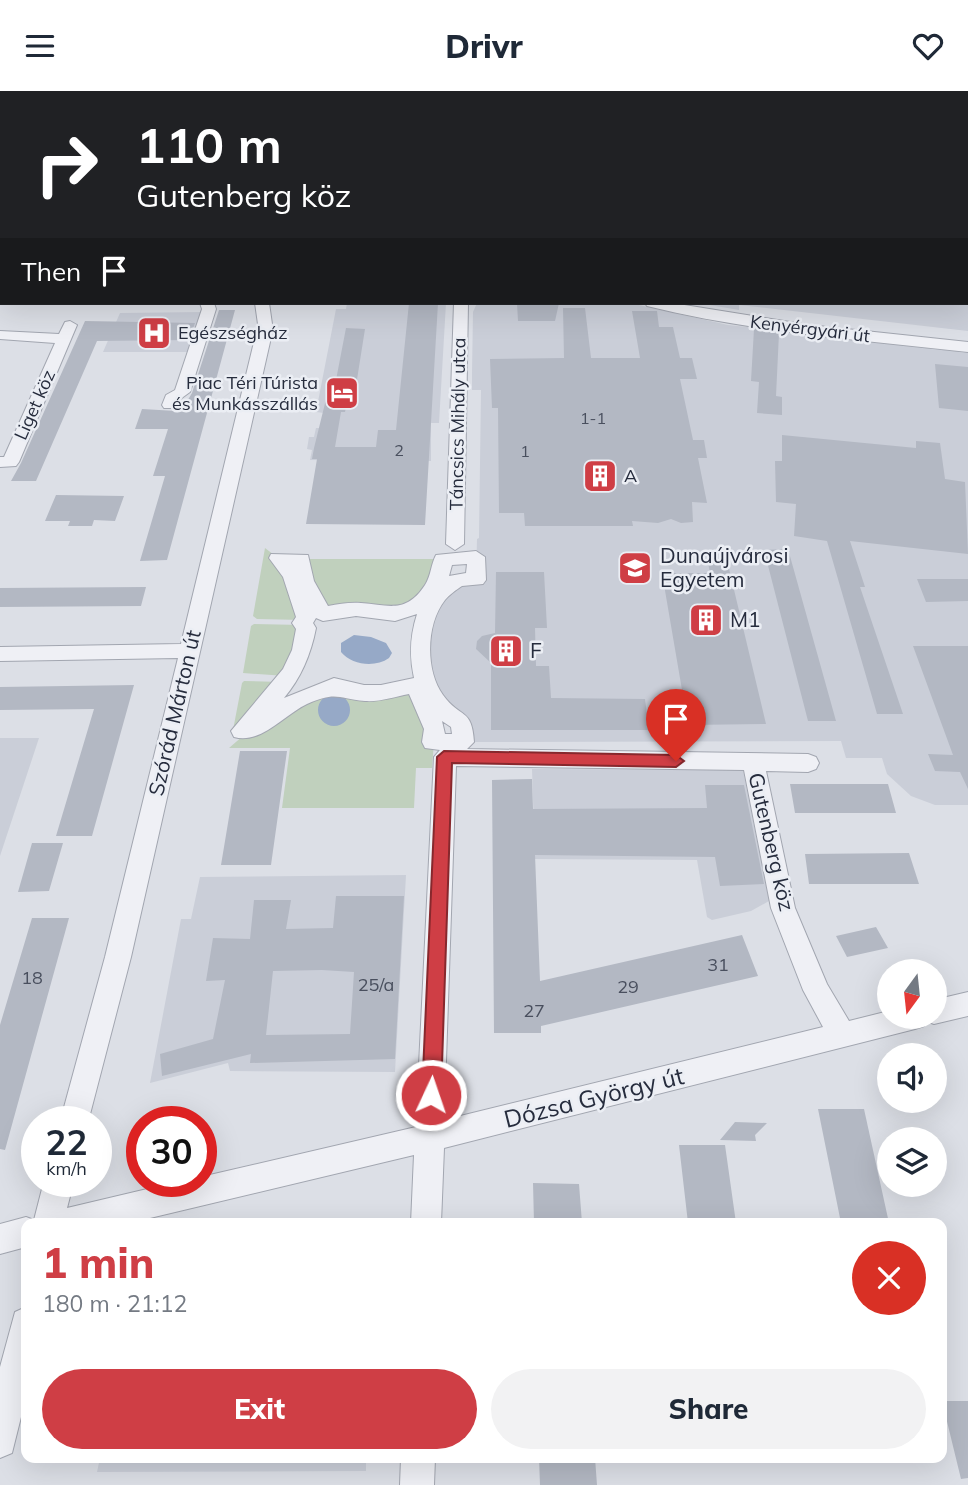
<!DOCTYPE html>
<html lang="en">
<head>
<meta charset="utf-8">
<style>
	:root { --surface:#fff; --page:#f2f2f3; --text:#1f2937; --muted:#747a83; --accent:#cf3e45 }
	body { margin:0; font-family:Mulish,sans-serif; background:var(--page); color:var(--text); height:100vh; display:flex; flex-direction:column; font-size:26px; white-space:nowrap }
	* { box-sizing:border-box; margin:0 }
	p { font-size:23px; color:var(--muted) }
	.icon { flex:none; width:38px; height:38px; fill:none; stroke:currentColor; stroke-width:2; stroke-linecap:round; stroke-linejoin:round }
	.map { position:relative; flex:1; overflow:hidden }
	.drawer { position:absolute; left:21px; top:1127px; width:926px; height:245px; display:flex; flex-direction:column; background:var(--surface); border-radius:14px; box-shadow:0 7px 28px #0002 }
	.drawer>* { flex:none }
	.hud { position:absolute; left:0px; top:0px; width:970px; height:214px; box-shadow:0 7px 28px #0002; background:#202124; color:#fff; overflow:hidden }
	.needle { width:46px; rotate:195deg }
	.tools { position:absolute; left:877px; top:868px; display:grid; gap:14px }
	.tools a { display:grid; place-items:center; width:70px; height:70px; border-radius:50%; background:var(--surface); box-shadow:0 7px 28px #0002; font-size:35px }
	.speed { position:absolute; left:21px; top:1015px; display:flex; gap:14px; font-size:35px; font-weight:700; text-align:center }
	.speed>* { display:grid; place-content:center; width:91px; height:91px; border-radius:50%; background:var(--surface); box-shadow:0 7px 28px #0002; line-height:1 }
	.speed small { font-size:18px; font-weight:400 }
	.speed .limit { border:10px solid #d22; background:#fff; color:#111 }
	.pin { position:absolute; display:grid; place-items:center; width:60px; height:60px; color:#fff; margin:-72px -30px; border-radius:50% 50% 50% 0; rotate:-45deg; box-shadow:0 0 7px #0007 }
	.pin .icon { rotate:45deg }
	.me { position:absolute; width:77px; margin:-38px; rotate:3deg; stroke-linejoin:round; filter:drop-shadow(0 0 5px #0008) }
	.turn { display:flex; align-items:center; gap:24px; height:147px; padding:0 21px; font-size:32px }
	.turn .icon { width:91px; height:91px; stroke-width:2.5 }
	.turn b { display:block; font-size:49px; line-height:60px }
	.then { display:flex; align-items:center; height:66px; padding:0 21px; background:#0003; gap:14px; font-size:26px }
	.round { display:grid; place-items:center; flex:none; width:74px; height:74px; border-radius:37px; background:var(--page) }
	.head { display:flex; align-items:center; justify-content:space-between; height:119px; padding:0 21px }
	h1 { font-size:42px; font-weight:800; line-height:52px; color:var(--accent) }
	.button { display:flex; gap:14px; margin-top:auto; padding:14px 21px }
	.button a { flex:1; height:80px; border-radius:42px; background:var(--accent); color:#fff; font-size:28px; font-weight:800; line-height:80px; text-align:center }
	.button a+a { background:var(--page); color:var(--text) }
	header { display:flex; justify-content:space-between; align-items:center; height:91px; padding:0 21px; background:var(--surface); font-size:32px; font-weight:800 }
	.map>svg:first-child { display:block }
	.built { fill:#caced8 }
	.green { fill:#c0d0bd }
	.water { fill:#96a9c7 }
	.building { fill:#b3b8c3; fill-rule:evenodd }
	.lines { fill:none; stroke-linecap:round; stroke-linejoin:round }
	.minor-casing { stroke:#a2a6b0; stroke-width:2 }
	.minor { fill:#eff0f5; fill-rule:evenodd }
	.route { fill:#cf3e45; stroke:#87282d; stroke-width:2 }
	.labels { text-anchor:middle; stroke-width:5; stroke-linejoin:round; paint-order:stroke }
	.far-number-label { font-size:16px; fill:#494f5e }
	.far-street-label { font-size:18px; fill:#262c3d; stroke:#ebeef4 }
	.far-poi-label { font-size:18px; fill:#262c3d; stroke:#ebeef4; text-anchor:start }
	.number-label { font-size:18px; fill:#494f5e }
	.poi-label { font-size:21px; fill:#262c3d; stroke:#ebeef4; text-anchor:start }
	.street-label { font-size:21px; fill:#262c3d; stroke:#ebeef4 }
	.near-street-label { font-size:24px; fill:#262c3d; stroke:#ebeef4 }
</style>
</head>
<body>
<header><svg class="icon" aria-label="menu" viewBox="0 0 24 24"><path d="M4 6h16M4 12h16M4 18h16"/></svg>Drivr<svg class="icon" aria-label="heart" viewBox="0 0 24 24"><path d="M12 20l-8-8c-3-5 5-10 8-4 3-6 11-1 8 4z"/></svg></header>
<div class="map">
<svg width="968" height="1394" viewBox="0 0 968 1394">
	<rect width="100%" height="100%" fill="#dcdfe6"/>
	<!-- built -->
	<path class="built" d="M968 197V240L739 214V219L698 212H968Z
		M347 212H446L439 332H431V370L310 369 312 359 307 358 309 346H314L316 337H321L324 322 316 321 336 218H346Z
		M477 212H630L728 234 968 259V714H935L911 705 887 683 882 667H846L841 650 463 651 446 621 419 556 434 508 476 488 477 448 479 447 481 299H472V282L473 221Z
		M204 221 191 261H103L120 222Z
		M0 647H39L0 765Z
		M532 678 743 679 769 810 751 820 712 829 707 826 697 769 535 768Z
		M406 784 395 981 230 980 228 972 150 992 181 828H191L200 786Z
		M100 1367H366V1380L97 1381Z"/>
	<!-- green -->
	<path class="green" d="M27 0H441L439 2Z
		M590 0H968V113V2H588Z
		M265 457 278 467 303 529 257 528 253 525Z
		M301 468H443L410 517 323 523Z
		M254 533 302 534 286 585 243 582 251 535Z
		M244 590 282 591 233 639 242 592Z
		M415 594 435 638 432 677H416L414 717H282L290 657H229L251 638 299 608Z"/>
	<!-- water -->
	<path class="water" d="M354 544 371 546 386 552 392 562 389 567C375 577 352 574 341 561V552Z
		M318 619a16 16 0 1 1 32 0a16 16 0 1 1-32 0Z"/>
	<!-- building -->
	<path class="building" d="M409 212H438L425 434 306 433 317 368H312L314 357 331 288 336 289 346 237 365 238 355 301H349L345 321H341L335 356H376L378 339H396Z
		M517 212H559L555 230H518Z
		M563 217H585L591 267H640L632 220H657L659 236H673L680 267H692L697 288H680L693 349H704L707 367H698L707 412 692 411 693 431 681 432 671 428 658 432 632 430 633 435H525L524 422H499L498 317H492L490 268 564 267Z
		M219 219H235L167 469 140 470 165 385H153L168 338H135L142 318 176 320 181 312H186L192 302Z
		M85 230 195 232 189 249 97 250 36 390H11L21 372Z
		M754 238 779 242 776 305 782 306V324L757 322 759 291 751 290Z
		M935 273 968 276V320L939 317Z
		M782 344 916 357V350L940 352 945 388 965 391 968 463 850 450 865 496H860L903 623H877L827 450 794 445 796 413 776 411 775 370H782Z
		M56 404 124 405 115 430 94 429 92 435H68L70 430H45Z
		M788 458 836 630H808L764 459Z
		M706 461H725L766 633 688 634 662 482H710Z
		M496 481H544L547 537H535L536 575H549L551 607 645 608 649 639H491V572L476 558 477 550 482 545 495 542Z
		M917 488H968V510L926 511Z
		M146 496 141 515 0 516V497Z
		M913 555H968V698L960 681 935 680 928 663 953 664Z
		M134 594 92 745H56L94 618 0 619V596Z
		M240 660H287L271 774H221Z
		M532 688 533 718 707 717 705 694H744L764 793 720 795 715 766 535 764 540 890 742 844 758 885 541 935V942H494L492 689Z
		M790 693H888L896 722H795Z
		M32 752H63L49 800 18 801Z
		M909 762 919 793H809L805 763Z
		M336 805H404L395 968 250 972 251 963 162 985 160 963 213 948 225 889 206 890 213 847 250 848 254 809H291L286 838 333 837ZM322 879 354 881 350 943 266 944 273 880Z
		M32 827H69L5 1059 0 1058V934Z
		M876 836 888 857 847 866 836 845Z
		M818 1018H864L889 1132H841Z
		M735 1031 767 1032 755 1044 756 1050 720 1049Z
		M679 1054H725L736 1132H688Z
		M533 1092 579 1093 582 1132H534Z
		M942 1310H968V1387L961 1388Z
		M539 1367H595L597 1394H540Z"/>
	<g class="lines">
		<!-- minor casing -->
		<g class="minor-casing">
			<path id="minor" d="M55 0H66L67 2H56Z
				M455 0H466L454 2Z
				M489 0H500L488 2Z
				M0 145H2V154H0Z
				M0 173H2V181H0Z
				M200 212H214L216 218 190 301 179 309 176 317H164L162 314 166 304 175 299 202 218Z
				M255 212H269L272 233 270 251 131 866 88 1031H60L105 866 178 567 0 570V556L181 553 254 251 258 233Z
				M454 212H468L464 453 455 459 446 453Z
				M645 212H672L809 234 968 251V261C861 249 752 241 647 215Z
				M70 230 77 234 19 371 16 375 0 376V366H4L55 252 0 248V240L59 243 65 231Z
				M476 460 485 466 486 489 483 493 462 495C456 499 449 504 445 509 426 533 425 579 443 604 460 628 472 616 474 651L467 658 808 663 816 666 819 672 816 678 808 681 766 680 795 817 827 893 849 930 889 920V926H934V909L968 901V925L934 933 926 930 924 935 915 938 444 1057 441 1132H411L414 1064 129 1132H26V1156L0 1163V1133L26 1126 34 1129 44 1090H74L67 1117 181 1090H201V1086L416 1036 434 666 440 659 425 657 422 651 424 638 409 603C394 606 380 611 365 610 337 607 336 600 307 613 285 623 261 654 234 646L231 640 283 578 292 559 296 538 292 532 296 526 283 486 269 467 271 463 308 464 314 490 328 515C339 513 350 511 361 512 389 514 406 523 425 494 431 485 431 473 436 464ZM467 473 466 482 449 485 452 474ZM417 523C410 545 409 564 414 587L381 594H364L334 587 284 607C301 587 311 563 316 537L313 532 316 527 323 530 356 525 395 530ZM442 630 451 636 452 643H445ZM456 675 744 679 771 817 803 899 823 936 444 1029Z
				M26 1216V1306L12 1362 0 1367V1276L15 1221Z
				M401 1367H435L434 1394H400Z"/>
		</g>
		<!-- minor -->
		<use href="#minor" class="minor"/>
	</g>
	<!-- route -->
	<path class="route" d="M444 660 676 664 684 670 676 676 452 672 441 1004 438 1011 431 1013 424 1011 422 1004 437 666Z"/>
	<!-- icons -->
	<defs>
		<g id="hospital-square" transform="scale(1.75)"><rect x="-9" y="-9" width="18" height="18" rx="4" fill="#cf3e45" stroke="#ebeef4"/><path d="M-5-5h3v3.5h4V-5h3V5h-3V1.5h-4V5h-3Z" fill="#fff"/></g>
		<g id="hotel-square" transform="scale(1.75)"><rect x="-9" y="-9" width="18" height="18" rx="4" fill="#cf3e45" stroke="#ebeef4"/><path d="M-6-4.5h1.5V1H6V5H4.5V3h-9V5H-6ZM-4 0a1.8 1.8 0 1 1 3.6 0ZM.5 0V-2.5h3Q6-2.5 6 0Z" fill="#fff"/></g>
		<g id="building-square" transform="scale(1.75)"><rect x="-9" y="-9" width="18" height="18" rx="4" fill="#cf3e45" stroke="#ebeef4"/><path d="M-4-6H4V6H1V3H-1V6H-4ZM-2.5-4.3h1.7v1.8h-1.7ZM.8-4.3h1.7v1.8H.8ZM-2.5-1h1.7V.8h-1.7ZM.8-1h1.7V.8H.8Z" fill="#fff"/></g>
		<g id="university-square" transform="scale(1.75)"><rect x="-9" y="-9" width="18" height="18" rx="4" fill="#cf3e45" stroke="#ebeef4"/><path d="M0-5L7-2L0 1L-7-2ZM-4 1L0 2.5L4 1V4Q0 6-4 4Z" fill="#fff"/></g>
	</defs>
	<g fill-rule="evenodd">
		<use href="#hospital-square" x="154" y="242"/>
		<use href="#hotel-square" x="342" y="302"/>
		<use href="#building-square" x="600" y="385"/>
		<use href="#university-square" x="635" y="477"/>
		<use href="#building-square" x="706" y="529"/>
		<use href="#building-square" x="506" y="560"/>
	</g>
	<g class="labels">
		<!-- far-number labels -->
		<g class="far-number-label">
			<text x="593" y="333">1-1</text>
			<text x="399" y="365">2</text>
			<text x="525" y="366">1</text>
		</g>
		<!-- far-street labels -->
		<g class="far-street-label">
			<text transform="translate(810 238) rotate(7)" y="6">Kenyérgyári út</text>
			<text transform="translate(35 314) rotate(-66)" y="6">Liget köz</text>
			<text transform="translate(458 333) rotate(-89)" y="6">Táncsics Mihály utca</text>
		</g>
		<!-- far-poi labels -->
		<g class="far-poi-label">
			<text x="178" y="248">Egészségház</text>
			<text x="318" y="298" text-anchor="end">Piac Téri Túrista<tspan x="318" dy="21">és Munkásszállás</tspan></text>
			<text x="624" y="391">A</text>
		</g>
		<!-- number labels -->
		<g class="number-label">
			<text x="718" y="880">31</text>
			<text x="32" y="893">18</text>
			<text x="376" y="900">25/a</text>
			<text x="628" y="902">29</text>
			<text x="534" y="926">27</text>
		</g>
		<!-- poi labels -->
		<g class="poi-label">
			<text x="660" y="472">Dunaújvárosi<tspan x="660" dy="24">Egyetem</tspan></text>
			<text x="730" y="536">M1</text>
			<text x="530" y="567">F</text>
		</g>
		<!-- street labels -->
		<g class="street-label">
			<text transform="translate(175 622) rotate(-77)" y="7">Szórád Márton út</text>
			<text transform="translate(771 751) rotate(77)" y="7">Gutenberg köz</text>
		</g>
		<!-- near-street labels -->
		<g class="near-street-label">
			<text transform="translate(594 1007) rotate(-14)" y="8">Dózsa György út</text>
		</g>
	</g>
</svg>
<div class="tools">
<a><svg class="needle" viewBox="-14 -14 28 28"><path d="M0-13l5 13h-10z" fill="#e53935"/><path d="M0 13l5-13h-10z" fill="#747a83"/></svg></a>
<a><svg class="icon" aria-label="sound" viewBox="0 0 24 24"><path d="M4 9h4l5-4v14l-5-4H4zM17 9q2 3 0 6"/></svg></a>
<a><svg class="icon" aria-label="layers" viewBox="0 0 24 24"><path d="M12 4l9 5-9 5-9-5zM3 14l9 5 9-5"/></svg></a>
</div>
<div class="speed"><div>22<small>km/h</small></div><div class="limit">30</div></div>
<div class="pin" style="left:676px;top:670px;background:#d93025"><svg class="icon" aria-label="arrive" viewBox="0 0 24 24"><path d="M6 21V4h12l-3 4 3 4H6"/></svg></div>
<svg class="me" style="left:431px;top:1004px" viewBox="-20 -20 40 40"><circle r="17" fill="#cf3e45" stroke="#fff" stroke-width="3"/><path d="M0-11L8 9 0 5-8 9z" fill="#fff"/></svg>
<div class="hud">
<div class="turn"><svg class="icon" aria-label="right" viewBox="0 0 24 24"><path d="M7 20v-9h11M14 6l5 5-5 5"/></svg><div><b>110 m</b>Gutenberg köz</div></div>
<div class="then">Then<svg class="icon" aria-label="arrive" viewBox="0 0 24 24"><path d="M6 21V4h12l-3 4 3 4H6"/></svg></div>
</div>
<section class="drawer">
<div class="head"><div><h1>1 min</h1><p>180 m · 21:12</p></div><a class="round" style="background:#d93025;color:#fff"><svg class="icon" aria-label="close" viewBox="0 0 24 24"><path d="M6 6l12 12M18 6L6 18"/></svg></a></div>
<div class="button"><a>Exit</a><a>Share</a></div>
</section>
</div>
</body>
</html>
